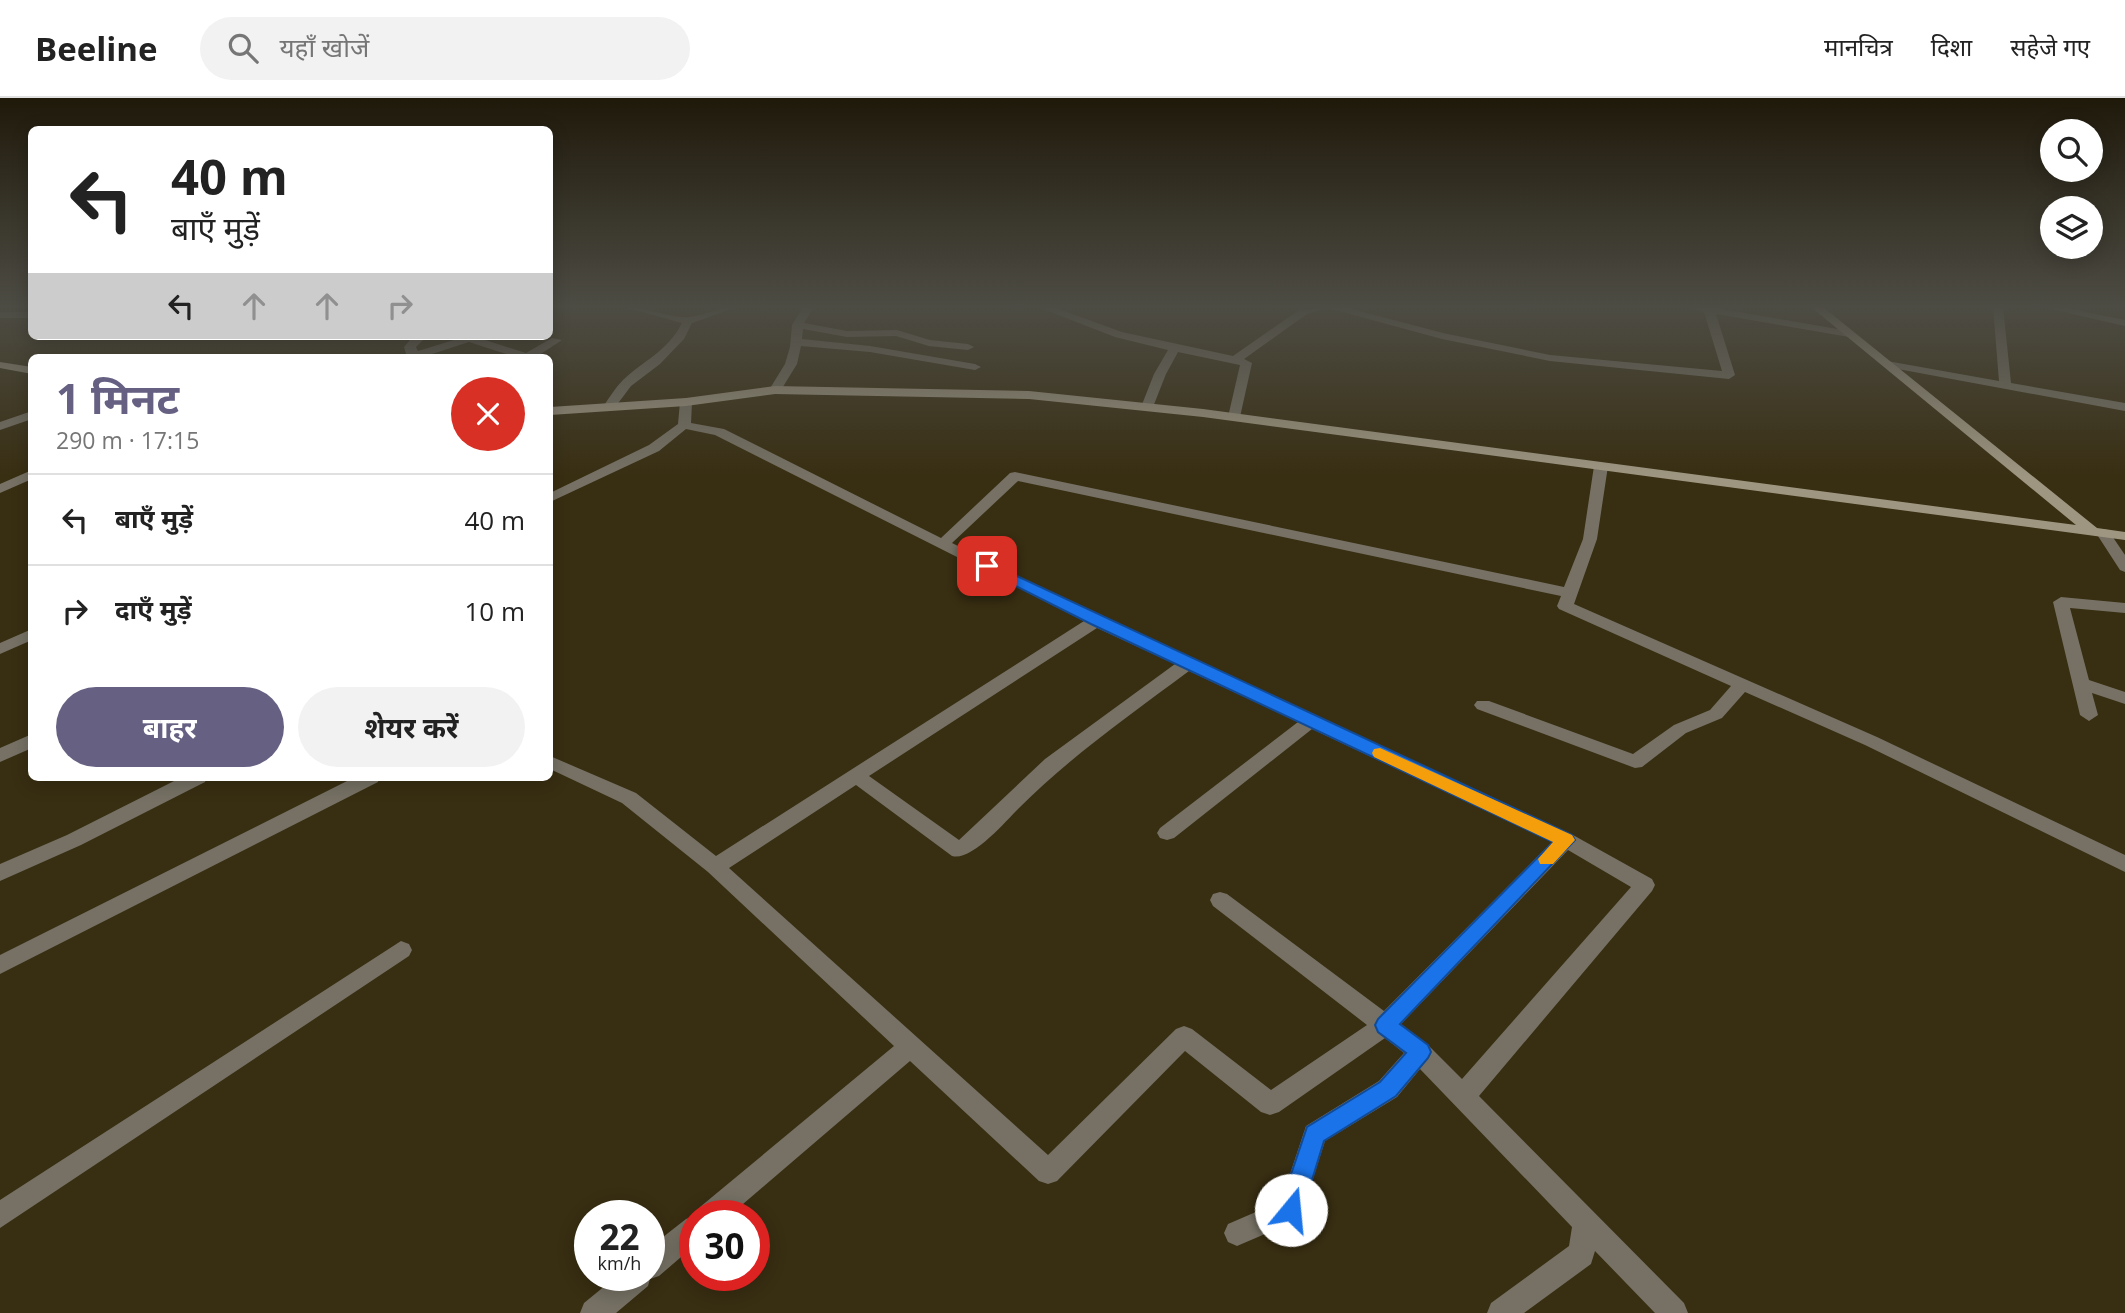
<!DOCTYPE html>
<html lang="hi">
<head>
<meta charset="utf-8">
<style>
	:root { --surface:#fff; --page:#f2f2f2; --text:#222; --muted:#767676; --line:#e0e0e0; --accent:#666082 }
	body { margin:0; font-family:"Open Sans","Noto Sans Devanagari",sans-serif; background:var(--page); color:var(--text); height:100vh; display:flex; flex-direction:column; font-size:26px; white-space:nowrap }
	* { box-sizing:border-box; margin:0 }
	p { font-size:23px; color:var(--muted) }
	.icon { flex:none; width:38px; height:38px; fill:none; stroke:currentColor; stroke-width:2; stroke-linecap:round; stroke-linejoin:round }
	.map { position:relative; flex:1; overflow:hidden }
	.panel { position:absolute; left:28px; top:256px; width:525px; height:427px; display:flex; flex-direction:column; background:var(--surface); border-radius:10px; box-shadow:0 4px 18px #0003 }
	.panel>* { flex:none }
	.banner { position:absolute; left:28px; top:28px; width:525px; height:214px; border-radius:10px; box-shadow:0 4px 18px #0003; background:#fff; color:var(--text); overflow:hidden }
	.tools { position:absolute; left:2040px; top:21px; display:grid; gap:14px }
	.tools a { display:grid; place-items:center; width:63px; height:63px; border-radius:50%; background:var(--surface); box-shadow:0 4px 18px #0003; font-size:35px }
	.speed { position:absolute; left:574px; top:1102px; display:flex; gap:14px; font-size:35px; font-weight:700; text-align:center }
	.speed>* { display:grid; place-content:center; width:91px; height:91px; border-radius:50%; background:var(--surface); box-shadow:0 4px 18px #0003; line-height:1 }
	.speed small { font-size:18px; font-weight:400 }
	.speed .limit { border:10px solid #d22; background:#fff; color:#111 }
	.pin { position:absolute; display:grid; place-items:center; width:60px; height:60px; color:#fff; margin:-30px; border-radius:14px; box-shadow:0 4px 10px #0006 }
	.me { position:absolute; width:77px; margin:-38px; rotate:17deg; stroke-linejoin:round; filter:drop-shadow(0 0 5px #0008) }
	.turn { display:flex; align-items:center; gap:24px; height:147px; padding:0 28px; font-size:32px }
	.turn .icon { width:91px; height:91px; stroke-width:2.5 }
	.turn b { display:block; font-size:49px; line-height:60px }
	.lanes { display:flex; align-items:center; height:66px; padding:0 28px; background:#0003; justify-content:center; gap:35px; direction:ltr }
	.lanes .off { opacity:.35 }
	.round { display:grid; place-items:center; flex:none; width:74px; height:74px; border-radius:37px; background:var(--page) }
	.summary { display:flex; align-items:center; justify-content:space-between; height:119px; padding:0 28px }
	h1 { font-size:42px; font-weight:700; line-height:52px; color:var(--accent) }
	.cta { display:flex; gap:14px; margin-top:auto; padding:14px 28px }
	.cta a { flex:1; height:80px; border-radius:42px; background:var(--accent); color:#fff; font-size:28px; font-weight:700; line-height:80px; text-align:center }
	.cta a+a { background:var(--page); color:var(--text) }
	ul { padding:0; list-style:none }
	li { display:flex; align-items:center; gap:21px; height:91px; padding:0 28px; border-top:2px solid var(--line) }
	li div { flex:1 }
	li b { display:block; font-size:26px }
	li em { font-style:normal }
	header { display:flex; align-items:center; gap:42px; box-sizing:border-box; height:98px; padding:0 35px; background:var(--surface); border-bottom:2px solid var(--line) }
	header strong { font-size:33px }
	nav { display:flex; gap:38px; margin-inline-start:auto; font-size:24px }
	.search { width:490px; height:63px; background:var(--page); display:flex; align-items:center; gap:18px; box-sizing:border-box; padding:0 24px; border-radius:38px; color:var(--muted); font-size:26px }
	.map>svg:first-child { display:block }
	.lines { fill:none; stroke-linecap:round; stroke-linejoin:round }
	.minor { fill:#767164; fill-rule:evenodd }
	.secondary { fill:#9e9681; fill-rule:evenodd }
	.route { fill:#1a73e8; stroke:#114b97; stroke-width:2 }
	.slow { fill:#f59e0b }
</style>
</head>
<body>
<header>
<strong>Beeline</strong>
<div class="search"><svg class="icon" aria-label="search" viewBox="0 0 24 24"><circle cx="10" cy="10" r="6"/><path d="M15 15l6 6"/></svg>यहाँ खोजें</div>
<nav><a>मानचित्र</a><a>दिशा</a><a>सहेजे गए</a></nav>
</header>
<div class="map">
<svg width="2125" height="1215" viewBox="0 0 2125 1215">
	<rect width="100%" height="100%" fill="#382e12"/>
	<g class="lines">
		<!-- minor -->
		<path class="minor" d="M624 209C644 209 675 221 689 219 706 217 719 209 737 209L692 225 684 241 660 266 631 288 613 312 609 313 603 309C609 300 615 290 623 282 644 262 667 254 682 225Z
			M803 209H814L804 225 847 233 897 232 930 242 968 246 974 249 968 252 929 248 896 238 847 239 803 231 802 241 870 248 975 266 981 269 975 272 870 254 801 248 797 266 781 292 771 295 769 292 785 266 790 249 792 227Z
			M1038 209H1053L1122 234 1233 258 1299 212 1344 209 1443 235 1550 257 1722 273 1704 214 1686 209H1710L1849 233 1855 236 1849 239 1716 216 1735 277 1729 281 1550 263 1442 241 1328 210 1307 216 1244 261 1252 265 1240 319 1234 323 1228 319 1240 267 1178 254 1166 276 1153 309 1151 312H1143L1141 309 1154 276 1168 252 1115 239Z
			M1993 209H2003L2011 285 2125 305V313L1887 269 1881 266 1887 263 1999 283Z
			M2042 209H2062L2125 222V228Z
			M0 214H32V220H0Z
			M400 238 422 239 424 241 416 249 418 253 467 238H488L482 241 526 255 552 240 562 242 536 259H515L469 244 423 259H407L404 249 410 242Z
			M686 300 692 304 691 325 724 331 941 440 1010 375 1015 374 1564 489 1583 441 1594 368 1596 365H1606L1608 368 1597 441 1574 506 1877 639 2125 757V774L1865 647 1745 594 1722 620 1686 635 1642 669 1635 670 1477 611 1474 607 1477 603H1489L1633 656 1674 627 1710 612 1731 588 1559 511 1557 508 1561 498 1018 383 952 445 1102 520 1573 737 1652 781 1655 787 1652 793 1479 998 1684 1205 1688 1215H1655L1595 1153 1591 1166 1524 1215H1487L1491 1205 1569 1148 1572 1129 1420 971 1397 999 1325 1043 1300 1121 1237 1148 1228 1144 1224 1135 1228 1126 1281 1103 1306 1028 1379 983 1404 955 1385 940 1279 1014 1270 1017 1261 1014 1185 953 1057 1083 1048 1086 1039 1083 910 963 729 1118H695V1147L659 1178 650 1181 648 1188 616 1215H580L584 1205 617 1178H649V1150L686 1121 696 1117 700 1109 894 948 708 774 622 705 550 671V658L636 695 716 758 1084 523 715 337 686 331 659 353 550 404V395L649 347 678 326 680 304ZM1097 530 1175 566 1045 661 959 742 869 678ZM1189 573 1298 624 1160 730 1157 735 1160 740 1167 742 1174 740 1312 631 1552 744 1384 913 1227 796 1220 794 1213 796 1210 802 1213 808 1367 927 1271 992 1192 931 1184 928 1176 931 1048 1057 729 770 856 687 952 758C971 764 1005 724 1018 711 1071 658 1130 617 1189 573ZM1568 752 1631 789 1462 981 1428 947 1401 926Z
			M32 313V321L0 332V324Z
			M32 372V381L0 395V386Z
			M2103 431 2108 432 2125 457V474L2120 472 2096 435Z
			M2061 499 2125 505V515L2070 510 2089 582 2125 594V606L2092 595 2098 617 2089 623 2080 617 2053 504Z
			M32 531V542L0 556V545Z
			M32 636V650L0 664V650Z
			M182 679H207L205 684 81 747 0 783V766L67 737Z
			M355 679H380L378 684 0 876V857Z
			M401 843 409 846 412 852 409 858 0 1130V1102Z"/>
		<!-- secondary -->
		<path class="secondary" d="M1811 209H1823L2097 430 2125 434V442L1203 319 1029 301 775 296 686 308 550 317V309L686 300 775 288 1029 293 1203 311 2076 427Z
			M0 264 32 269V276L0 270Z"/>
	</g>
	<!-- sky -->
	<linearGradient id="sky" x2="0" y2="1"><stop stop-color="#1f190a"/><stop offset="0.55" stop-color="#4d4c44"/><stop offset="1" stop-color="#4d4c44" stop-opacity="0"/></linearGradient>
	<rect width="2125" height="379" fill="url(#sky)"/>
	<!-- route -->
	<path class="route" d="M987 464 1572 737 1575 742 1400 926 1428 947 1431 954 1428 960 1396 998 1324 1043 1300 1121 1291 1124 1283 1121 1279 1112 1307 1029 1380 984 1406 955 1378 934 1375 927 1378 921 1553 744 1091 526 982 471V465Z"/>
	<!-- slow -->
	<path class="slow" d="M1380 650 1572 737 1575 742 1553 766H1540L1538 761 1553 744 1374 659 1372 655 1374 651Z"/>
</svg>
<div class="tools">
<a><svg class="icon" aria-label="search" viewBox="0 0 24 24"><circle cx="10" cy="10" r="6"/><path d="M15 15l6 6"/></svg></a>
<a><svg class="icon" aria-label="layers" viewBox="0 0 24 24"><path d="M12 4l9 5-9 5-9-5zM3 14l9 5 9-5"/></svg></a>
</div>
<div class="speed"><div>22<small>km/h</small></div><div class="limit">30</div></div>
<div class="pin" style="left:987px;top:468px;background:#d93025"><svg class="icon" aria-label="arrive" viewBox="0 0 24 24"><path d="M6 21V4h12l-3 4 3 4H6"/></svg></div>
<svg class="me" style="left:1291px;top:1112px" viewBox="-20 -20 40 40"><circle r="19" fill="#fff"/><path d="M0-13L10 11 0 6-10 11z" fill="#1a73e8"/></svg>
<div class="banner">
<div class="turn"><svg class="icon" aria-label="left" viewBox="0 0 24 24"><path d="M17 20v-9H6M10 6l-5 5 5 5"/></svg><div><b>40 m</b>बाएँ मुड़ें</div></div>
<div class="lanes"><svg class="icon" aria-label="left" viewBox="0 0 24 24"><path d="M17 20v-9H6M10 6l-5 5 5 5"/></svg><svg class="icon off" aria-label="ahead" viewBox="0 0 24 24"><path d="M12 20V5M6 11l6-6 6 6"/></svg><svg class="icon off" aria-label="ahead" viewBox="0 0 24 24"><path d="M12 20V5M6 11l6-6 6 6"/></svg><svg class="icon off" aria-label="right" viewBox="0 0 24 24"><path d="M7 20v-9h11M14 6l5 5-5 5"/></svg></div>
</div>
<section class="panel">
<div class="summary"><div><h1>1 मिनट</h1><p>290 m · 17:15</p></div><a class="round" style="background:#d93025;color:#fff"><svg class="icon" aria-label="close" viewBox="0 0 24 24"><path d="M6 6l12 12M18 6L6 18"/></svg></a></div>
<ul>
<li><svg class="icon" aria-label="left" viewBox="0 0 24 24"><path d="M17 20v-9H6M10 6l-5 5 5 5"/></svg><div><b>बाएँ मुड़ें</b></div><em>40 m</em></li>
<li><svg class="icon" aria-label="right" viewBox="0 0 24 24"><path d="M7 20v-9h11M14 6l5 5-5 5"/></svg><div><b>दाएँ मुड़ें</b></div><em>10 m</em></li>
</ul>
<div class="cta"><a>बाहर</a><a>शेयर करें</a></div>
</section>
</div>
</body>
</html>
